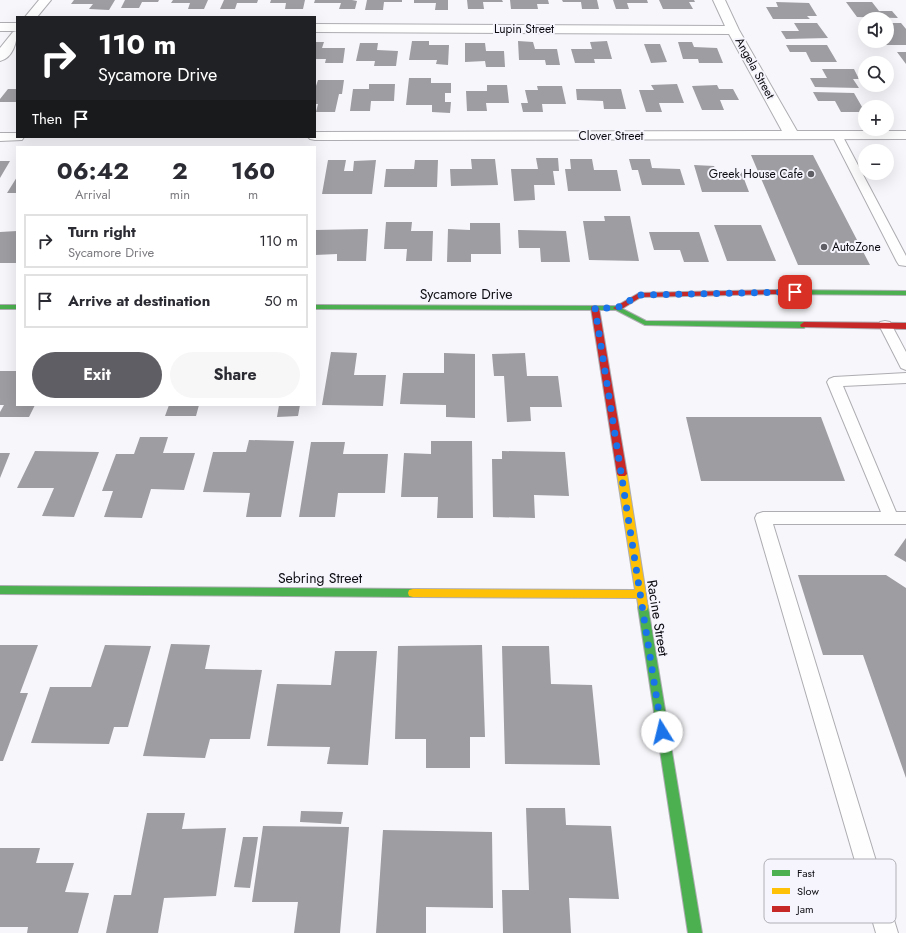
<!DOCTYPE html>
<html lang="en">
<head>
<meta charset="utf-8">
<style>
	:root { --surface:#fff; --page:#f7f7f7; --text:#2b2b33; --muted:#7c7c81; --line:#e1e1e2; --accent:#5e5e64 }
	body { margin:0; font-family:Jost,sans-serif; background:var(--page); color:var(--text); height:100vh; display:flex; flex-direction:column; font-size:15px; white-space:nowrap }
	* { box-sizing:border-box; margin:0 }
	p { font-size:13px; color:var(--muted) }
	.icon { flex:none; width:22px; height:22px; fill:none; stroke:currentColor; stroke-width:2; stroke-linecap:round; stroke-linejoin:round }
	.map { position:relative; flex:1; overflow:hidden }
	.side { position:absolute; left:16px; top:146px; width:300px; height:260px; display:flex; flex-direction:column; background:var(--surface); border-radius:0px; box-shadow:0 4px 16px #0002 }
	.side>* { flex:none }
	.hud { position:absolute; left:16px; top:16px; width:300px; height:122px; border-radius:0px; box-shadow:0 4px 16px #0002; background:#202124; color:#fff; overflow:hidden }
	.fabs { position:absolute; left:858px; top:12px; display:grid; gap:8px }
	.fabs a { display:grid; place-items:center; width:36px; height:36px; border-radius:50%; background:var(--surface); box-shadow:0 4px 16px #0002; font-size:20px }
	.pin { position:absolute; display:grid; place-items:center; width:34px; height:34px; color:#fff; margin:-17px; border-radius:8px; box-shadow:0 2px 6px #0006 }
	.me { position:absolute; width:44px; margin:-22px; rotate:351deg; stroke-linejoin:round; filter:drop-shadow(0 0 3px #0008) }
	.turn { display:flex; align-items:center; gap:14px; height:84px; padding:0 16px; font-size:18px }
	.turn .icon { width:52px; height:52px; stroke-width:2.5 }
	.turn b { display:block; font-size:28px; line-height:34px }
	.then { display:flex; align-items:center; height:38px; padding:0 16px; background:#0003; gap:8px; font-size:15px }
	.eta { display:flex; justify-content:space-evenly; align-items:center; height:68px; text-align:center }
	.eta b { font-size:24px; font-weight:700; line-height:28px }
	.primary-button { display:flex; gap:8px; margin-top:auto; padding:8px 16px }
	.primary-button a { flex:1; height:46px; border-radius:24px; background:var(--accent); color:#fff; font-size:16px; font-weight:700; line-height:46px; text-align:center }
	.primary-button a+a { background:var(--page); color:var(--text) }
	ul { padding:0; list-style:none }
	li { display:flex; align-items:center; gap:12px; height:54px; margin:0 8px 6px; padding:0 8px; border:2px solid var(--line); border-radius:0px }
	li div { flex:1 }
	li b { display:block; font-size:15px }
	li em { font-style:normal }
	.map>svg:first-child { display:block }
	.building { fill:#9d9da2 }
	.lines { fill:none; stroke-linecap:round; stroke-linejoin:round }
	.lane-casing { stroke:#adadb2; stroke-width:2 }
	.street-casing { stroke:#adadb2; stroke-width:2 }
	.fast-casing { stroke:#adadb2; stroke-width:2 }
	.slow-casing { stroke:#adadb2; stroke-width:2 }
	.jam-casing { stroke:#adadb2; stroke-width:2 }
	.lane { fill:#fefefe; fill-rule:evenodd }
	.street { fill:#fefefe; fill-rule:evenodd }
	.fast { fill:#4caf50; fill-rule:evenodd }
	.slow { fill:#ffc107; fill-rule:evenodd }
	.jam { fill:#c62828; fill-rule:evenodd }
	.route { stroke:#1a73e8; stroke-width:7; stroke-dasharray:0 12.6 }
	.poi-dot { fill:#5e5e64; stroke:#f6f5fd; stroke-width:1.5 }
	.labels { text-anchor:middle; stroke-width:4; stroke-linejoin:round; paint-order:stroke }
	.far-street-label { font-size:12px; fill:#0c0c12; stroke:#f6f5fd }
	.far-poi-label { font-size:12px; fill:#0c0c12; stroke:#f6f5fd; text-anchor:end }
	.street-label { font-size:14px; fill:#0c0c12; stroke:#f6f5fd }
	.key { fill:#f6f5fd; stroke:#b0afb6; stroke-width:1 }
	.key-label { font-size:11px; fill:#0c0c12 }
</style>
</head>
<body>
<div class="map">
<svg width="906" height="933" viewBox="0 0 906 933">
	<rect width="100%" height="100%" fill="#f7f7fb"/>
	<!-- building -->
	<path class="building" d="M74 0H115L109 10 89 9 93 4H71Z
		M125 0H159L158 2H142L139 8H121Z
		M173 0H208L204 9H188L190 3H171Z
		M224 0H258L257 3H237L235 9H220Z
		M271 0H305L303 9H285L286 3H270Z
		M315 0H352L357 1 355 9H339L341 3H314Z
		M367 0H402V2H384L383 10H365Z
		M414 0H448V10H435L436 3H414Z
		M467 0H502L503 2H483L484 9H468Z
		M510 0H548L549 4H537L538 9H511Z
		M562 0H597L599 9H582L581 2H563Z
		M613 0H647L648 3H627L629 9H616Z
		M659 0H694L695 2H689L693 9H663Z
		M776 2 809 3 817 16H807L810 19H773L766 7H778Z
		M846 2H872L879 11H892L898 18 857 17Z
		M794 23H817L828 38 786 39 781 31H799Z
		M887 23H901L906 29V45H879L877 41H887Z
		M412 41H429V45H449L448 65 436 64 437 60H409Z
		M518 41 533 42 535 49H557L560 65H546L545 60H519Z
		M607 41 612 59H594L595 63H575L571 49H592L590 42Z
		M315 42H324L322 48H345L343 63H325L326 59H315Z
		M678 42H692L694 47 717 48 723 63H699L698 59H683Z
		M360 43H378L377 50 398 51 396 66H374L375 61H356Z
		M465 43H485L486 51H504L505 67H486L485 61 465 62Z
		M644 44H660L667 62 651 63Z
		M786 45H827L837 62H811L806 52H790Z
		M897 52H906V64Z
		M822 69H854L859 79H853L859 88 815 87 810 78H827Z
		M409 78H431V83H451V93H445V102H451L450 113 432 112V105H406Z
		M318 80H344L342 94H339L335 112H316L318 104H315V86H316Z
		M369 84H395L394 101H371L370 111H350L353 89H369Z
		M677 84 684 103H659L662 112H646L639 90H654L651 85Z
		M487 85H507L509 103H486L487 111H467L466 91H487Z
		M717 85 719 89H733L739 100H720L724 110H702L692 86Z
		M537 86H562L566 104H542L543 112H523L521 103H528L525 90H538Z
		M8 89H17V102H0V99Z
		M576 89H621L626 109H604L603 101 577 100Z
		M813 92 854 93 865 112H841L835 101H818Z
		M751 155H813L870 265H798Z
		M536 158H558L559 171H553L555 185H534L535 200 514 201 511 169H538Z
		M471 159H495L498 185 451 186 450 169H472Z
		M570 159H592L594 170H617L621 191H568L565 169H571Z
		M629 159H650L652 168 680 169 685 185H642L638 170H632Z
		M328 160H346L344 171H353L354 161 376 160 372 194H322Z
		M415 160H438L437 187H384L386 169H414Z
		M0 161H10L0 178Z
		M694 165 714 166 716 171H741L749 192H702Z
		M17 177V193H7Z
		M604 216H630L639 261 589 260 583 221H605Z
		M386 222H412L411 231H433L432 261H406L407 249H384Z
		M470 223H500L501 254H471V262H447L448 229 470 230Z
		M714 225H761L776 261H727Z
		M368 229 366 261H337V254L315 255V230Z
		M518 230 566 231 570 262H541L540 248H519Z
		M17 231V263H0V232Z
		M649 232H699L709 262H684L680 250H654Z
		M331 352 357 353 354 375H386L383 406 322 405Z
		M444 353 475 354V418L446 417V405L400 404 403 373H444Z
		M525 353 527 376H558L562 407H530L531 421 507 422 504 376H494L492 354Z
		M0 371H17V405H35L29 417H0V412L4 405H0Z
		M169 405H199L196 416H165Z
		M279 405H300L298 416 277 417Z
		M686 417H821L845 481H701Z
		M140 437H168L163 453H195L184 490 151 489 142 518 104 517 113 491H102L116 454H134Z
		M249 440 294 441 281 517H246L250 493 203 492 213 452H246Z
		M431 441H472L473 518H437L438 497H401L404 453 431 454Z
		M311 442H345L343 454H388L385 493H338L335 517H299Z
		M35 451 99 452 74 517 42 516 54 488H17Z
		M502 451 565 452 569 496 534 495 535 518 493 517 492 459H502Z
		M0 453H10L0 478Z
		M906 538V562L894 555Z
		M798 575H886L906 588V778L863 655H823Z
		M171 644 210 645 205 669 262 670 250 739H210L205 758 143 756Z
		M0 645H38L20 693H28L3 761H0Z
		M105 645 151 646 128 727H114L109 744 31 743 50 687H91Z
		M482 645 485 737H470V768H426V739H395L398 646Z
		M502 646H549L551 684 592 685 600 765 505 764Z
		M335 651H377L368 765 327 764 330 747 267 746 277 684 331 685Z
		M526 808H565L566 825 611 826 619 899 569 898 571 933H503L502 890H529Z
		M301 811 343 812 341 824 300 822Z
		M147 813H185L182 829 226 828 216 896 164 898 158 933H106L114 895H131Z
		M263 826 349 827 340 933H294L298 902H252Z
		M383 830 492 832 493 908 426 907V933H376Z
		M243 837H258L250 888 234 887Z
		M0 848H40L36 863H74L65 892 89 893 78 933H27L28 927H0Z"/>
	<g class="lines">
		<!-- lane casing -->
		<g class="lane-casing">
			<path id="lane" d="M837 132 842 135 906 256V266L899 265 897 262 832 135Z
				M885 321 890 322 906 352V370L901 368 879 325 880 322Z
				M906 373V383L843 386 896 512H906V524H773L898 933H876L755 518 757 514 763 512H881L827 382 829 379 834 377Z"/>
		</g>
		<!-- street casing -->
		<g class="street-casing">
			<path id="street" d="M39 0H51L37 17H25Z
				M713 0H725L739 30 797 131H906V139L315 140 310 139 308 137H315V132L782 131 729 34 315 32V24L725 26Z
				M0 23H17V31H0Z
				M17 31C17 42 13 58 0 61V48L13 32Z
				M0 133H17V137H24L22 140 0 141Z"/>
		</g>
		<!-- fast casing -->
		<g class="fast-casing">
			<path id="fast" d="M772 290 906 291V295L775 294 771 292Z
				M0 305H17V309H0Z
				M315 305 617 306 646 321 804 322 808 325 804 328 645 325 616 310 315 309Z
				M0 586 413 589 417 590 418 593 417 596 413 597 0 594Z
				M643 603 647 604 648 607 702 933H688L638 607 639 604Z"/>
		</g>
		<!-- slow casing -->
		<g class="slow-casing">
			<path id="slow" d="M622 471 625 472 627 474 648 607 647 610 643 611 639 610 637 598 413 597 409 596 408 593 409 590 413 589 635 590 617 474 619 472Z"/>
		</g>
		<!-- jam casing -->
		<g class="jam-casing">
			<path id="jam" d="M775 290 779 292 778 294 641 297 620 310H617L613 308 639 293Z
				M592 306H595L599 308 627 474 625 476H619L617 474 591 308Z
				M804 322 906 323V329L801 327 800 325Z"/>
		</g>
		<!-- lane -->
		<use href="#lane" class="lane"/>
		<!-- street -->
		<use href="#street" class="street"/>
		<!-- fast -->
		<use href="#fast" class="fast"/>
		<!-- slow -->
		<use href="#slow" class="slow"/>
		<!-- jam -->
		<use href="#jam" class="jam"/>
	</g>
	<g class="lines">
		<!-- route -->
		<path class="route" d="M662 732 595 308H617L639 295 795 292"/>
	</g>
	<!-- markers -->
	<g class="poi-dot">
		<circle cx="811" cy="174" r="4"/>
		<circle cx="824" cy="247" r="4"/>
	</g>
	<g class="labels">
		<!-- far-street labels -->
		<g class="far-street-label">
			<text x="524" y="33">Lupin Street</text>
			<text transform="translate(755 68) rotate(61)" y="4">Angela Street</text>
			<text x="611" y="140">Clover Street</text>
		</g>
		<!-- far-poi labels -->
		<g class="far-poi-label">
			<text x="803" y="178">Greek House Cafe</text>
			<text x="832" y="251" text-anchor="start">AutoZone</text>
		</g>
		<!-- street labels -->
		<g class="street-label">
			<text x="466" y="299">Sycamore Drive</text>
			<text x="320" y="583">Sebring Street</text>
			<text transform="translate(658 618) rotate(81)" y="5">Racine Street</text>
		</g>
	</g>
	<!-- legend -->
	<rect x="764" y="859" width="132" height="64" rx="6" class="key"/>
	<rect x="772" y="870" width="18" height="6" fill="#4caf50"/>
	<rect x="772" y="888" width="18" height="6" fill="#ffc107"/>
	<rect x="772" y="906" width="18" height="6" fill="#c62828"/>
	<g class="key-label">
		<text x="797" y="877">Fast</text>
		<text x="797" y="895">Slow</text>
		<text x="797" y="913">Jam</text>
	</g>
</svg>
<div class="fabs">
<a><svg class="icon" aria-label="sound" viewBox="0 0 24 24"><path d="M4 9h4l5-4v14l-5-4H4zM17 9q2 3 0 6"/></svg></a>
<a><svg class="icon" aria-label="search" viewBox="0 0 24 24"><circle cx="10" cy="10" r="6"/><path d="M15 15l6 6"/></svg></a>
<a>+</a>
<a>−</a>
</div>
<div class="pin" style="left:795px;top:292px;background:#d93025"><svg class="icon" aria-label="arrive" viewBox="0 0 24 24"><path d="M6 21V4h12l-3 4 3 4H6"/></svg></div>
<svg class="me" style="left:662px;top:732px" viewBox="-20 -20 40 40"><circle r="19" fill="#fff"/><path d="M0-13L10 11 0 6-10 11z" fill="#1a73e8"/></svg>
<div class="hud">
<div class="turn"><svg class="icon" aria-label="right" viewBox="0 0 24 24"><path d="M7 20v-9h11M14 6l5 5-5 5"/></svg><div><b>110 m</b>Sycamore Drive</div></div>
<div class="then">Then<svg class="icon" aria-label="arrive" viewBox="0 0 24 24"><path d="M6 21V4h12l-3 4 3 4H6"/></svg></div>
</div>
<section class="side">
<div class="eta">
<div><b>06:42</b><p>Arrival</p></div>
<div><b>2</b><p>min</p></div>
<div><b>160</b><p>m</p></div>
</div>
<ul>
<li><svg class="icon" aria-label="right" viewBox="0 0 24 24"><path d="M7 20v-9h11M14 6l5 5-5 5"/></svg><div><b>Turn right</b><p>Sycamore Drive</p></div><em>110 m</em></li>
<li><svg class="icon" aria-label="arrive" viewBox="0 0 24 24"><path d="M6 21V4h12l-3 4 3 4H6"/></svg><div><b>Arrive at destination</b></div><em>50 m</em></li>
</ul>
<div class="primary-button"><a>Exit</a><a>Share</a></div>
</section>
</div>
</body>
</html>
